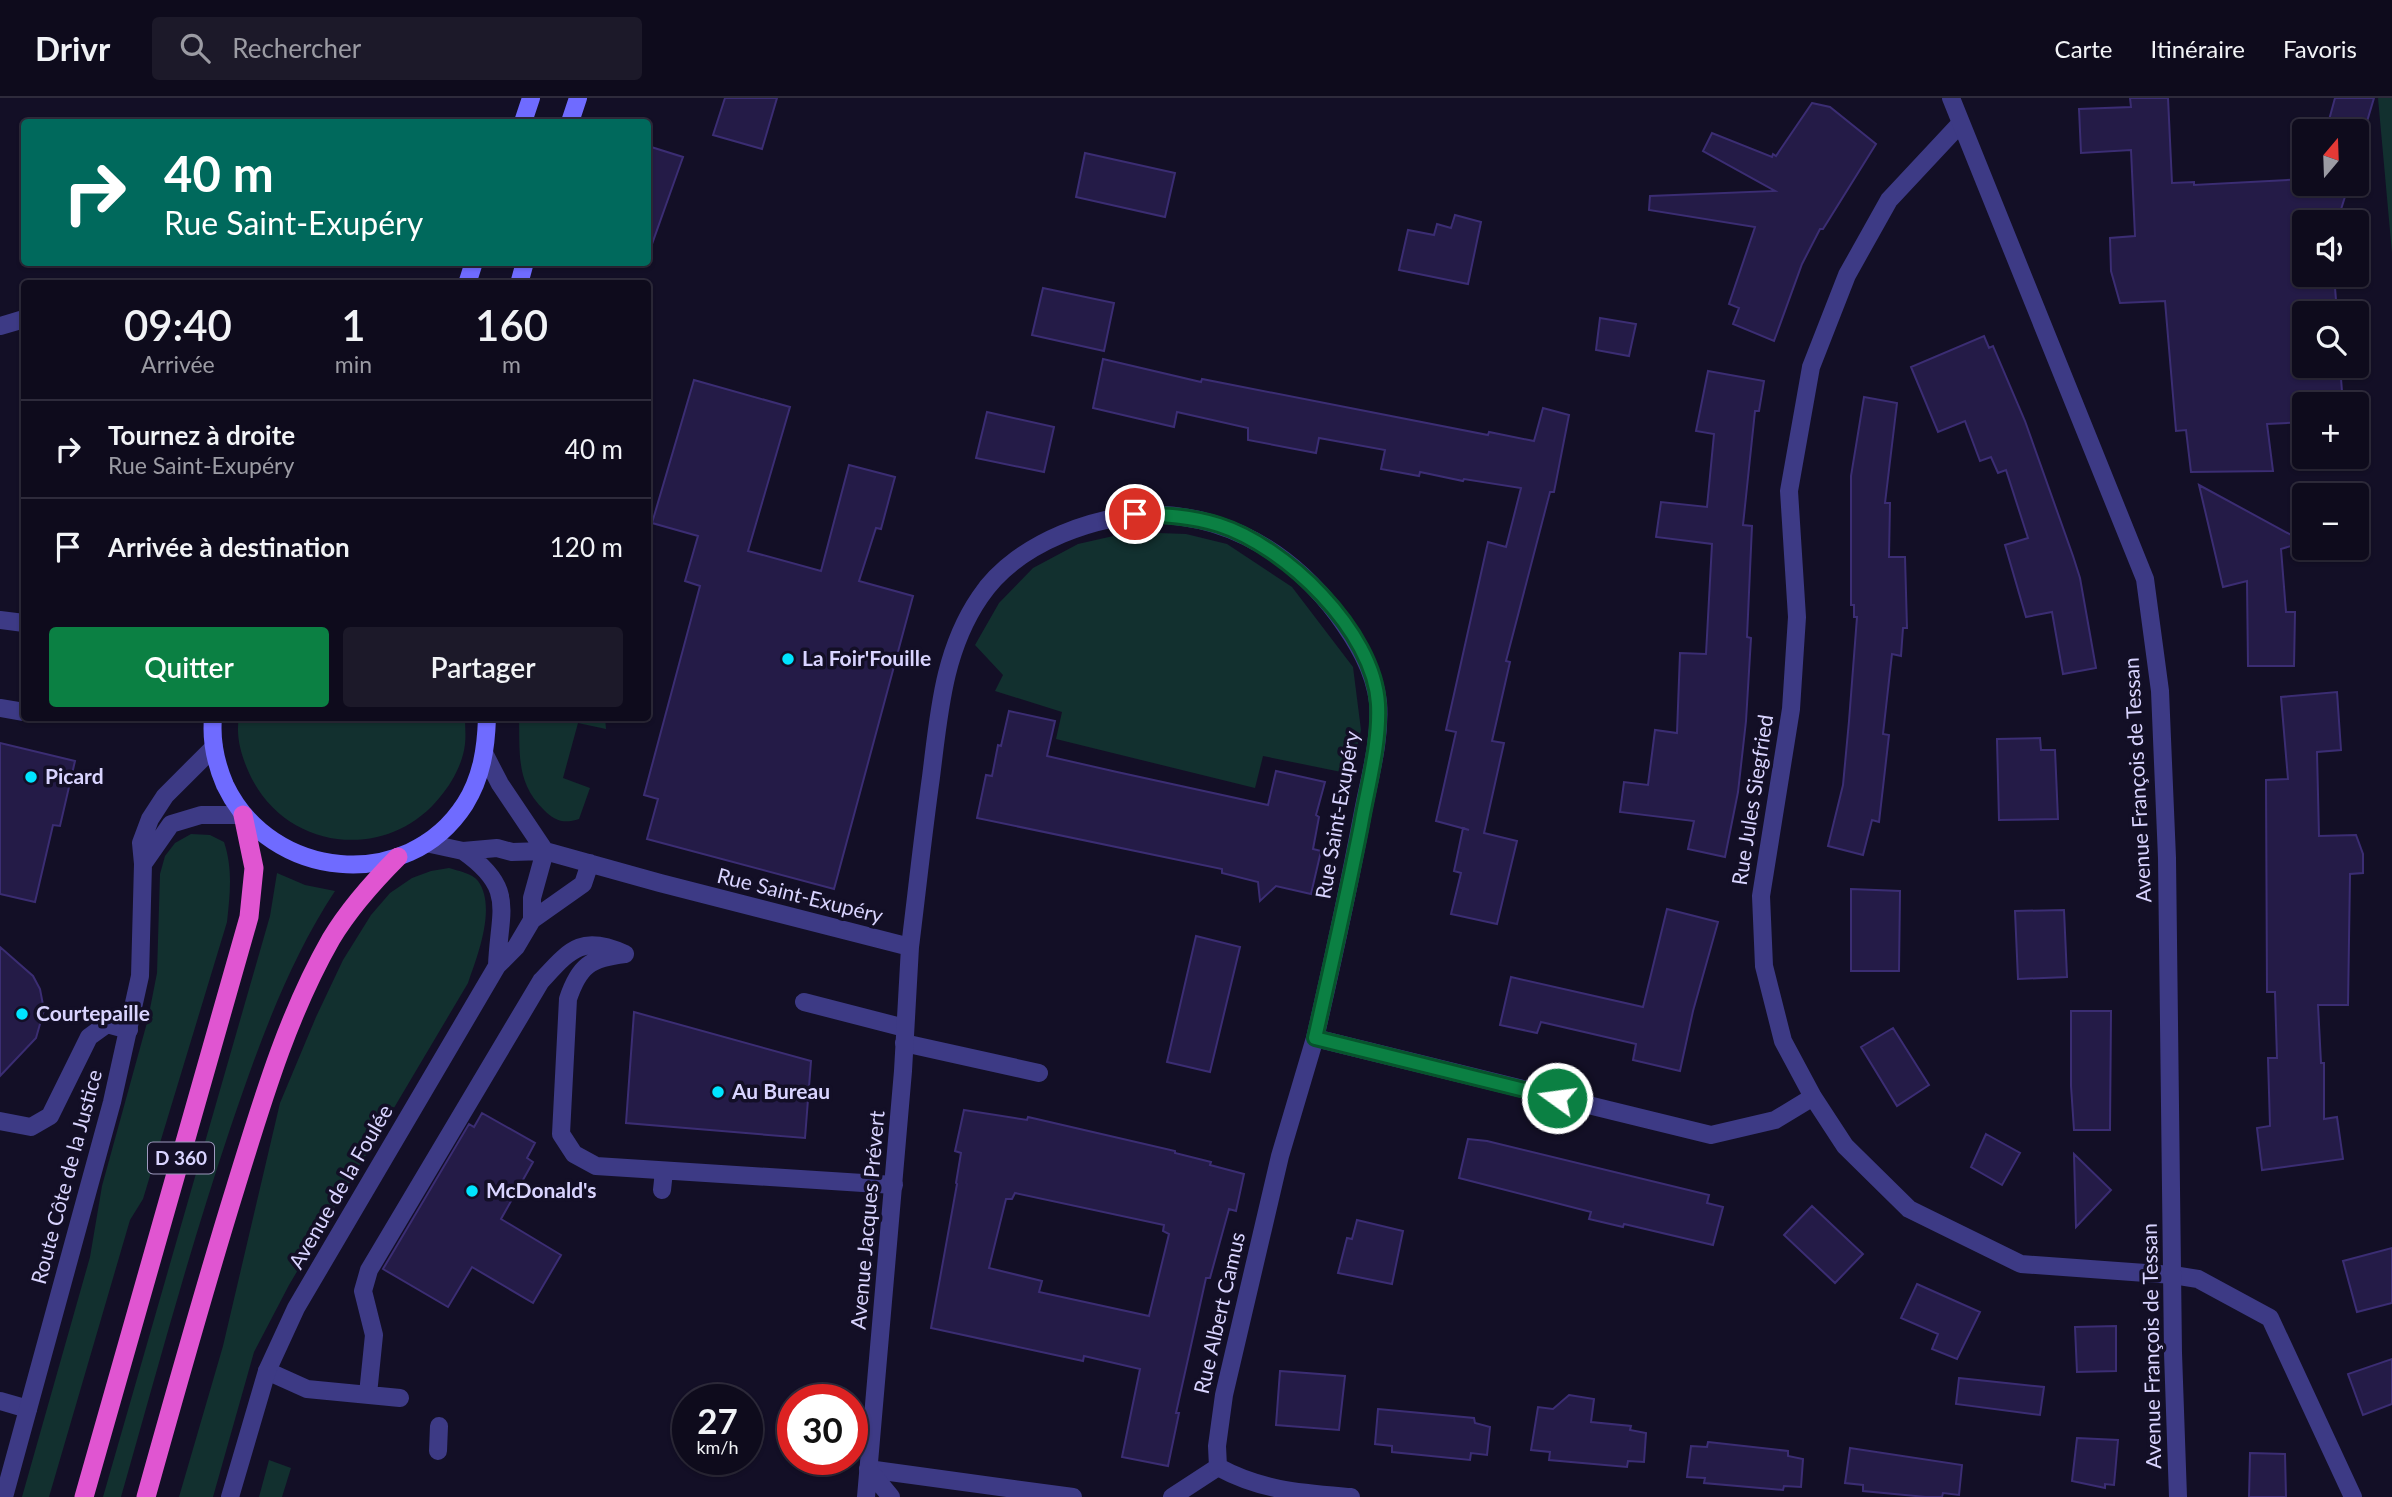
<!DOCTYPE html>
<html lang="fr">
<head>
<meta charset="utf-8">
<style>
	:root { --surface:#0e0b1c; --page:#1c1929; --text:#f1f3f6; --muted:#9b9ba3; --line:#2e2b3b; --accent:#0b8043 }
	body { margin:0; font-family:Lato,sans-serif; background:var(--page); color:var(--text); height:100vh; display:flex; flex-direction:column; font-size:26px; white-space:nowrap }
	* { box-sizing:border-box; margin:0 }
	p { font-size:23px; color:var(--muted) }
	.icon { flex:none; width:38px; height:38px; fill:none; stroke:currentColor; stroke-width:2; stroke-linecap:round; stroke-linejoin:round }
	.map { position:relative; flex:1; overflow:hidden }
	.side { position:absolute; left:21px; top:182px; width:630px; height:441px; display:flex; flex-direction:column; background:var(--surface); border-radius:7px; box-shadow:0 2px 5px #0004,0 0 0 2px var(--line) }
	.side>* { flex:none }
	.banner { position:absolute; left:21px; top:21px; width:630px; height:147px; border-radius:7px; box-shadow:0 2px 5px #0004,0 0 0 2px var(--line); background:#00695c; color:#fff; overflow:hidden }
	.needle { width:46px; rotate:19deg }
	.buttons { position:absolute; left:2292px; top:21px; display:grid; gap:14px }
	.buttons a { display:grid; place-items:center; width:77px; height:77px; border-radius:7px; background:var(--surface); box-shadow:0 2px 5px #0004,0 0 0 2px var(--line); font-size:35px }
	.speed { position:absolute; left:672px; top:1286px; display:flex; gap:14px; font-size:35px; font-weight:700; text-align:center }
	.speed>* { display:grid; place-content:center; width:91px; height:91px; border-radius:50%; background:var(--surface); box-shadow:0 2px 5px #0004,0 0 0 2px var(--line); line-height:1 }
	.speed small { font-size:18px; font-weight:400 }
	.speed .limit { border:10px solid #d22; background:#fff; color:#111 }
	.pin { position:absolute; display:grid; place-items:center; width:60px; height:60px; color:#fff; margin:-30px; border:4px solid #fff; border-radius:50%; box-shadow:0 2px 7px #0007 }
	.me { position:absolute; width:77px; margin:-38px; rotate:284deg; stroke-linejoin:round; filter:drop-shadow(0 0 5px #0008) }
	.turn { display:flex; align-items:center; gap:24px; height:147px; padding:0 28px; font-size:32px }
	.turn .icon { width:91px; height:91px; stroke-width:2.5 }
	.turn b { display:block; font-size:49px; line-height:60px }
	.eta { display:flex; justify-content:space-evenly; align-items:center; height:119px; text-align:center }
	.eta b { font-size:42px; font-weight:600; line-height:49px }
	.cta { display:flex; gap:14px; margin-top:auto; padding:14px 28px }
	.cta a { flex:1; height:80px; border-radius:7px; background:var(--accent); color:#fff; font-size:28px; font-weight:600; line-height:80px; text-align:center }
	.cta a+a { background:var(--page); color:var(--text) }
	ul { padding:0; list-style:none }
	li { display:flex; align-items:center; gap:21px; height:98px; padding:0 28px; border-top:2px solid var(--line) }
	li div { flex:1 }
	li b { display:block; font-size:26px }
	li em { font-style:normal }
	header { display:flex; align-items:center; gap:42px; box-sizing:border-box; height:98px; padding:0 35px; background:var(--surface); border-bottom:2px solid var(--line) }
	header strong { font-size:33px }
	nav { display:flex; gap:38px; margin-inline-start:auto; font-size:24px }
	.search { width:490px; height:63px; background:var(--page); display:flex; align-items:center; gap:18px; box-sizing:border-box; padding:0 24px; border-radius:7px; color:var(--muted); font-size:26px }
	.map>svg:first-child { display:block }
	.green { fill:#12302f }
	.building { fill:#241b47; stroke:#3b2d73; stroke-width:2; fill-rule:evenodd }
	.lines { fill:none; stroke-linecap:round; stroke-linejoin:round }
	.service { stroke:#3d3a85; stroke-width:18 }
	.pedestrian { stroke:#3d3a85; stroke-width:18 }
	.minor { stroke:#3d3a85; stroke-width:18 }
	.tertiary { stroke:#3d3a85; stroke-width:18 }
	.secondary { stroke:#6f6bff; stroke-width:18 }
	.trunk { stroke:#e055d1; stroke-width:19 }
	.route-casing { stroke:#07532c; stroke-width:18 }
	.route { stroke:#0b8043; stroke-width:12 }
	.poi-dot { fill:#00e5ff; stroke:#130f26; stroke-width:2.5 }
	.labels { text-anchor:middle; stroke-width:7; stroke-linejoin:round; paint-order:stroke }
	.shield { fill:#130f26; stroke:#9e99be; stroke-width:2 }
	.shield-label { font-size:19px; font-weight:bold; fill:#d9d4ff }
	.poi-label { font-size:21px; font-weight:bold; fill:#d9d4ff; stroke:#130f26; text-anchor:start }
	.street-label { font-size:21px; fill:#d9d4ff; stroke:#130f26 }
</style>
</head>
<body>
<header>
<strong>Drivr</strong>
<div class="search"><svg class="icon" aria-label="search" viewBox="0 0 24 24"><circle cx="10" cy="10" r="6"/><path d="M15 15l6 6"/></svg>Rechercher</div>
<nav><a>Carte</a><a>Itinéraire</a><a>Favoris</a></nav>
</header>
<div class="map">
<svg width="2392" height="1399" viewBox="0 0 2392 1399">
	<rect width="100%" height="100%" fill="#130f26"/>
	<!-- green -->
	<path class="green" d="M2378 0H2392V155Z
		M1131 434 1186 436 1227 446 1292 489 1353 569 1361 632 1351 676 1263 658 1255 690 1056 641 1062 614 995 593 1003 577 975 547 999 505 1033 470 1078 446Z
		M239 620H465C465 628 466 638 465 646 463 665 452 685 440 699 389 763 290 754 252 681 243 663 235 640 239 620Z
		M519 620H605L606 631 578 625 563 680 590 690 579 721C564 726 555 723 544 712 516 685 520 656 519 620Z
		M191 736 210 737 224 744C233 771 230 796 227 824L143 1101 130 1122 49 1399H22L90 1159 102 1088 148 921 157 875 160 776 165 758 175 745Z
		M449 770C458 773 472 775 478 783 497 809 477 859 468 885L289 1187 254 1254 213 1399H179L223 1248 280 1005 316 919 343 862 371 817 390 795 412 780 431 773Z
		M277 775 305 787 335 793C287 866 258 949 230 1031 189 1153 156 1276 121 1399H103L270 818Z
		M269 1362 291 1370 282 1399H259Z"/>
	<!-- building -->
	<path class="building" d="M725 0H777L762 51 713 37Z
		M2130 0H2168L2172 85 2194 84V87L2305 81V86H2349L2337 124H2305V177H2334L2337 215H2305V268H2340L2343 306H2305V324L2267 326 2273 373 2191 374 2186 332 2176 333 2165 203 2120 205 2111 173 2110 140 2135 138 2131 52 2081 55 2079 11 2131 9Z
		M2335 0H2374L2357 57V33H2326Z
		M1812 5 1830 9 1876 46 1823 131H1820L1802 166 1774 243 1733 226 1739 210 1729 206 1755 129 1649 112 1650 98 1775 93 1703 53 1712 35 1772 59 1773 56 1776 58Z
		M648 48 683 59 652 146 648 145Z
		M1085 55 1175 75 1165 119 1076 99Z
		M1455 117 1481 124 1468 186 1399 172 1408 132 1434 137 1437 126 1451 130Z
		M1043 190 1114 205 1104 253 1032 237Z
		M1600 220 1636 226 1629 258 1596 252Z
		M1984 238 1989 250 1993 248 2025 323 2073 458 2080 480 2096 570 2063 576 2052 514 2026 519 2005 447 2028 440 2006 372 1998 375 1991 359 1980 363 1965 323 1938 334 1911 269Z
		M1103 261 1201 284 1202 281 1488 337 1489 334 1534 343 1543 310 1569 317 1554 394H1550L1506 563 1510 564 1492 643 1504 645 1484 735 1517 743 1497 826 1451 816 1461 775 1454 773 1463 730 1469 732 1436 723 1456 634 1446 632 1488 444 1506 449 1521 390 1464 381 1463 383 1420 374 1419 378 1381 371 1385 352 1319 340 1316 355 1248 342V330L1177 314 1174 329 1093 310Z
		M1708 273 1764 283 1759 313H1755L1743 427 1752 428 1747 539 1751 540 1746 623 1738 694 1725 759 1688 751 1694 723 1620 714 1624 684 1648 687 1655 632 1677 635 1680 555 1706 556 1712 446 1656 439 1661 404 1707 409 1714 336 1696 333Z
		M694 282 790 309 748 453 821 473 849 367 895 379 881 431 876 430 859 483 913 498 834 791 647 741 658 701 644 697 700 488 685 483 698 438 652 425Z
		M1864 299 1897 305 1885 405H1890L1889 459H1905L1907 530H1903L1901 558 1892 556 1883 636 1889 637 1879 724 1872 722 1863 757 1828 748 1843 687 1849 623 1857 519H1854V507H1851V378Z
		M987 314 1054 329 1044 374 976 360Z
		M2199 387 2304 444 2281 451 2286 514H2295L2294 568H2248L2247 483 2223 489Z
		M2337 594 2341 652 2317 654 2319 738 2356 737 2363 756V775L2350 776 2348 907H2318L2321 965H2324V1021L2337 1019 2343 1061 2262 1072 2257 1030 2270 1028 2268 960H2277L2275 894H2267L2266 682 2288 681 2281 599Z
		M1009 613 1055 623 1047 658 1117 674 1268 707 1276 673 1325 684 1316 717 1319 719 1313 751 1321 753 1311 796 1276 788 1260 803 1258 784 1222 775V771L977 720 986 677 992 678 998 647 1001 648Z
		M2040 640 2041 652H2055L2058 721 1999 722 1997 641Z
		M0 645 75 663 60 728 53 727 35 804 0 796Z
		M1851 791 1900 793 1899 873H1851Z
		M1667 811 1718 824 1693 913 1680 973 1633 962 1636 946 1541 924 1537 935 1500 927 1511 879 1643 909Z
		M2064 812 2067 879 2018 881 2015 813Z
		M1196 838 1240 849 1210 974 1167 964Z
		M0 849 33 878 40 891 44 912 36 940 0 978Z
		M2071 913H2111L2110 1032H2074L2071 988Z
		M634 914 811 963 805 1040 626 1025Z
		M1893 930 1929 987 1897 1008 1861 949Z
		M964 1012 1027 1022 1028 1019 1175 1053V1055L1211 1064 1210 1067 1244 1076 1236 1113 1229 1111 1210 1180H1206L1176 1315H1179L1168 1368 1122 1359 1140 1271 1084 1258 1083 1263 931 1230 957 1086 956 1085 961 1055 955 1053ZM1015 1095 1164 1127 1163 1133 1169 1136 1149 1218 1039 1194 1042 1183 989 1170 1006 1101H1012Z
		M482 1015 535 1045 527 1060 533 1064 501 1121 561 1157 533 1205 472 1169 448 1209 383 1171 469 1026 474 1029Z
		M1986 1036 2020 1055 2002 1087 1971 1069Z
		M1468 1041 1487 1043 1709 1097 1707 1105 1723 1109 1713 1147 1624 1126 1623 1129 1589 1121 1591 1114 1459 1080Z
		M2074 1056 2111 1092 2076 1129Z
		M1812 1108 1863 1156 1835 1185 1784 1137Z
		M1357 1122 1403 1133 1392 1186 1338 1175 1347 1140 1352 1141Z
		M2392 1150V1205L2357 1214 2343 1163Z
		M1917 1186 1980 1214 1957 1261 1932 1251 1938 1236 1901 1220Z
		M2116 1228V1273L2077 1274 2075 1229Z
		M2392 1261V1306L2363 1317 2348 1276Z
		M1280 1273 1345 1278 1339 1332 1276 1327Z
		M1959 1280 2044 1289 2040 1317 1956 1306Z
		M1569 1297 1594 1301 1591 1324 1631 1328 1630 1332 1646 1335 1644 1364 1628 1363 1627 1369 1549 1362 1550 1354 1531 1352 1538 1309 1553 1311Z
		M1378 1311 1474 1320 1475 1325 1490 1329 1487 1357 1471 1355 1470 1362 1392 1354V1348L1375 1346Z
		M2077 1340 2118 1342 2114 1387 2105 1386V1390L2072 1383Z
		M1708 1344 1788 1353V1358L1803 1361 1801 1389 1784 1388 1783 1392 1704 1385 1705 1380 1687 1379 1691 1348 1707 1349Z
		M1850 1350 1962 1367 1959 1397 1943 1395 1942 1399H1926L1863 1393V1387L1845 1385Z
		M2250 1355 2285 1356 2286 1399H2249Z"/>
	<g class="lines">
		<!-- service -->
		<path class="service" d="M0 610 24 614
			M625 856C590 860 579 868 568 901L561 1036 574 1056 596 1068 894 1087
			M804 904 905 930
			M904 945 1039 975
			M0 1023 31 1029 50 1018 89 939 107 926 129 932
			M662 1092 664 1073
			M267 1273 307 1291 400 1300
			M368 1296 374 1237 363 1193 369 1172 541 883C570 852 581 836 625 856
			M0 1303 28 1311
			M438 1353 439 1328"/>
		<!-- pedestrian -->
		<path class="pedestrian" d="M868 1371 1073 1399
			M1172 1399 1218 1369"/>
		<!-- minor -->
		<path class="minor" d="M1960 26 1889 102 1847 177 1811 269 1789 393 1797 519 1791 611 1761 798 1764 868 1783 943 1813 999 1845 1048 1909 1111 2021 1166 2173 1177 2198 1181 2270 1220 2353 1399
			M0 228 24 221
			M485 657 500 686 545 753
			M426 745 463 753 497 750 512 754 545 753 660 785 910 849C917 793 923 736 931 679 939 616 943 553 980 499 999 470 1031 449 1062 436 1167 392 1269 426 1337 516 1356 542 1374 571 1378 604 1381 642 1369 681 1362 719 1348 793 1332 866 1315 940L1711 1037 1775 1022 1813 999
			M463 753C517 791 499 812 497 868
			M532 822V800L545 753
			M1315 940 1280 1058 1224 1297 1217 1348 1218 1369C1262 1393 1302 1395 1351 1399
			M868 1371 891 1399
			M230 1399 267 1273 296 1210 497 868 516 849 532 822 583 786 590 765
			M866 1399 903 973 910 849"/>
		<!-- tertiary -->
		<path class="tertiary" d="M1951 0 2145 481 2160 593 2167 760 2173 1255 2178 1399
			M0 522 24 525
			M143 766 171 726 201 717H243
			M4 1399 112 1004 140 878 143 766 141 745 150 721 165 698 214 649"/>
		<!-- secondary -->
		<path class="secondary" d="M523 24 531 0
			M570 24 578 0
			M467 186 474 164
			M519 186 525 164
			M213 620C211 642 216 666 225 687 270 782 407 796 465 706 482 679 486 650 487 620"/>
		<!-- trunk -->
		<path class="trunk" d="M84 1399 249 819 254 770 243 717
			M146 1399C175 1295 204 1191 236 1088 262 1004 287 918 331 841 349 811 373 784 398 759"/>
	</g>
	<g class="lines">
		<!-- route casing -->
		<g class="route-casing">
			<path id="route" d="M1135 416C1164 417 1191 418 1219 427 1285 448 1374 533 1378 606 1380 646 1368 687 1361 727 1347 798 1331 869 1315 940L1557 1000"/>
		</g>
		<!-- route -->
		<use href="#route" class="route"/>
	</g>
	<!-- markers -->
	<g class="poi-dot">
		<circle cx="788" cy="561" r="7"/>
		<circle cx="31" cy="679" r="7"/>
		<circle cx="22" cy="916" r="7"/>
		<circle cx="718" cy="994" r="7"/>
		<circle cx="472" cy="1093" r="7"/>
	</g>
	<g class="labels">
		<!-- shield labels -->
		<rect class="shield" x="148" y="1044.5" width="66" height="31" rx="5"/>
		<g class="shield-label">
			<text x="181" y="1067">D 360</text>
		</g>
		<!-- poi labels -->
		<g class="poi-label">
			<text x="802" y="568">La Foir'Fouille</text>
			<text x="45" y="686">Picard</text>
			<text x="36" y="923">Courtepaille</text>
			<text x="732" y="1001">Au Bureau</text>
			<text x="486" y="1100">McDonald's</text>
		</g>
		<!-- street labels -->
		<g class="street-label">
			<text transform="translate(2138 682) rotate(-93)" y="7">Avenue François de Tessan</text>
			<text transform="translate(1753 702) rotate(-81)" y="7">Rue Jules Siegfried</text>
			<text transform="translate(1338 717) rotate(-80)" y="7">Rue Saint-Exupéry</text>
			<text transform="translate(800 798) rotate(14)" y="7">Rue Saint-Exupéry</text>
			<text transform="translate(67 1079) rotate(-75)" y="7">Route Côte de la Justice</text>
			<text transform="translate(341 1089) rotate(-60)" y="7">Avenue de la Foulée</text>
			<text transform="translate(868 1122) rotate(-85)" y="7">Avenue Jacques Prévert</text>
			<text transform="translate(1220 1215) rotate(-77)" y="7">Rue Albert Camus</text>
			<text transform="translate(2152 1248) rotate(-91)" y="7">Avenue François de Tessan</text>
		</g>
	</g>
</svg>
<div class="buttons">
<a><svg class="needle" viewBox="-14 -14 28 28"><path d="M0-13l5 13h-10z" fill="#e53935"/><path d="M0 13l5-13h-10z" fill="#9b9ba3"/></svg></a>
<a><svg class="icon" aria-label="sound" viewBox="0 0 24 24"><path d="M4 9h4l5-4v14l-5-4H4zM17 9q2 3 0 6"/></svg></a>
<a><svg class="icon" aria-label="search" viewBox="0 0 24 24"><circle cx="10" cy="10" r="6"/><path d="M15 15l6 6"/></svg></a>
<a>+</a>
<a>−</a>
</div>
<div class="speed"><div>27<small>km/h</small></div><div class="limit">30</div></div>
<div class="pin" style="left:1135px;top:416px;background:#d93025"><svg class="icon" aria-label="arrive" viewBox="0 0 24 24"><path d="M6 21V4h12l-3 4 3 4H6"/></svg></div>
<svg class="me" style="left:1557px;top:1000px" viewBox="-20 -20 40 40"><circle r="17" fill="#0b8043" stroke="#fff" stroke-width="3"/><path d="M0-11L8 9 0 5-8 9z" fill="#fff"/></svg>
<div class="banner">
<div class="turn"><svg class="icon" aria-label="right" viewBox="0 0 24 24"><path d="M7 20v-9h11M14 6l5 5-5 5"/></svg><div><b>40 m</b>Rue Saint-Exupéry</div></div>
</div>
<section class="side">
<div class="eta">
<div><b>09:40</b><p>Arrivée</p></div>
<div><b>1</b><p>min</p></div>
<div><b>160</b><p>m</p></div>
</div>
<ul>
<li><svg class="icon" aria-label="right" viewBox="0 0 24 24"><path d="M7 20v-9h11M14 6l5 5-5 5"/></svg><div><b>Tournez à droite</b><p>Rue Saint-Exupéry</p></div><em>40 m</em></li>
<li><svg class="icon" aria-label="arrive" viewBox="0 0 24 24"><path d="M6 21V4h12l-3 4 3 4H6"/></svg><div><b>Arrivée à destination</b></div><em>120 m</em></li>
</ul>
<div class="cta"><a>Quitter</a><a>Partager</a></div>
</section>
</div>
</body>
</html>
